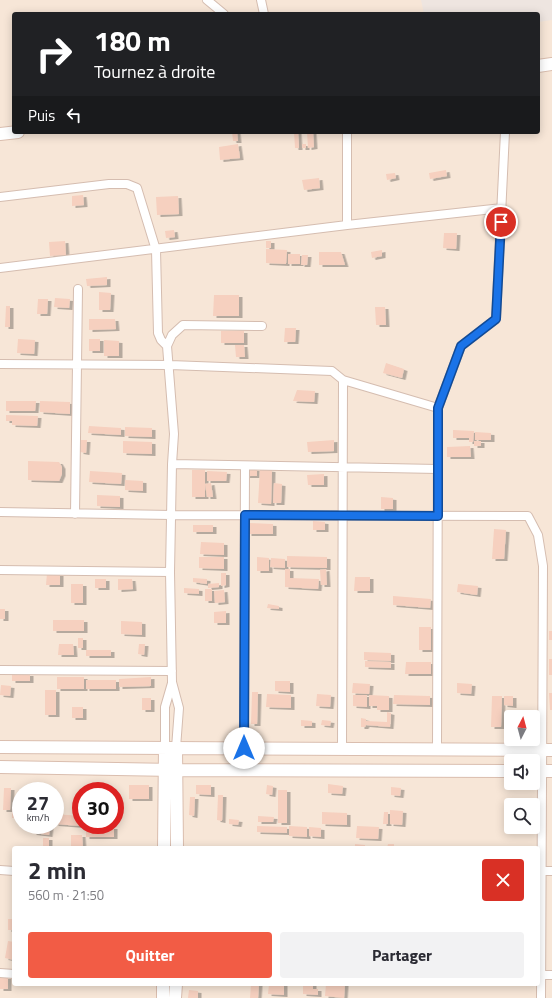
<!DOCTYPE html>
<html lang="fr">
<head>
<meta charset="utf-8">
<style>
	:root { --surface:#fff; --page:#f2f2f3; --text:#2b2b33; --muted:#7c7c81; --accent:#f25c45 }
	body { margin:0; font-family:"Titillium Web",sans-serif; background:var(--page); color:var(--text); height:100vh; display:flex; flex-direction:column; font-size:15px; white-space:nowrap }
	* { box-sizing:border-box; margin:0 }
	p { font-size:13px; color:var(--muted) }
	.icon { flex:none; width:22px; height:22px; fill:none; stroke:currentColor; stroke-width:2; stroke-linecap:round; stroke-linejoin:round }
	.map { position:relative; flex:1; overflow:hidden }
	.side { position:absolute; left:12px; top:846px; width:528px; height:140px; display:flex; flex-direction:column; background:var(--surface); border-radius:4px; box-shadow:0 2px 10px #0003 }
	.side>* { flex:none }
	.top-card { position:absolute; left:12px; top:12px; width:528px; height:122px; border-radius:4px; box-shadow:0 2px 10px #0003; background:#202124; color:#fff; overflow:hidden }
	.needle { width:26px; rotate:6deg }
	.fabs { position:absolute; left:504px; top:710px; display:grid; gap:8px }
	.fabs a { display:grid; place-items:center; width:36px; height:36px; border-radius:4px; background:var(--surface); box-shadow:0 2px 10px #0003; font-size:20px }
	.speed { position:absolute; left:12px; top:782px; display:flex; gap:8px; font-size:20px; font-weight:700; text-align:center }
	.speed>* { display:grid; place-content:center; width:52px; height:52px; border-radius:50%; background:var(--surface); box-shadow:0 2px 10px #0003; line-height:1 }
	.speed small { font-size:10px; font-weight:400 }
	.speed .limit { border:6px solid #d22; background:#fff; color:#111 }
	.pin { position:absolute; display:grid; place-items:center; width:34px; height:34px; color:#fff; margin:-17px; border:2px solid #fff; border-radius:50%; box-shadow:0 1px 4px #0007 }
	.me { position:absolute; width:44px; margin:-22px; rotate:0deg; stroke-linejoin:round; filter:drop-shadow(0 0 3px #0008) }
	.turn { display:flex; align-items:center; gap:14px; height:84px; padding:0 16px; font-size:18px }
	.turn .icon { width:52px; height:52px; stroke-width:2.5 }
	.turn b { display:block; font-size:28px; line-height:34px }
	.then { display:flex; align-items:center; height:38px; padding:0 16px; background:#0003; gap:8px; font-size:15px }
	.round { display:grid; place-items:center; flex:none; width:42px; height:42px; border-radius:4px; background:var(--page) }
	.headline { display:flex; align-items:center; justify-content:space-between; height:68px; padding:0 16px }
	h1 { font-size:24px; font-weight:700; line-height:30px }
	.primary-button { display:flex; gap:8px; margin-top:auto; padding:8px 16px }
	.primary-button a { flex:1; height:46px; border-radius:4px; background:var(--accent); color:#fff; font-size:16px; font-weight:700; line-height:46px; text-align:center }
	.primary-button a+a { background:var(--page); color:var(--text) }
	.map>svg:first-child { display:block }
	.residential { fill:#f7e6d7; fill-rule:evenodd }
	.industrial { fill:#eee5e0 }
	.building { fill:#f6d0bf; filter:url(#shadow) }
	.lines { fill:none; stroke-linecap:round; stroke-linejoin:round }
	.street-casing { stroke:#d5bdb0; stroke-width:10 }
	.secondary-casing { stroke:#dabeaf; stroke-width:14 }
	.street { stroke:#fff; stroke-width:8 }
	.secondary { stroke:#fff; stroke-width:12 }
	.route-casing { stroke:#114b97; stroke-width:10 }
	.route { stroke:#1a73e8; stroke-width:7 }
</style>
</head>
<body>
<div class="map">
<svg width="552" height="998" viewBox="0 0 552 998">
	<defs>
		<filter id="shadow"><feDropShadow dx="3.5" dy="2" stdDeviation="0" flood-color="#0004"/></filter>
	</defs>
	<rect width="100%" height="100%" fill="#fef4ea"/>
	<!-- residential -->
	<path class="residential" d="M0 0H552V998H0ZM14 14H538V132H14ZM511 717H533V739H511ZM511 761H533V783H511ZM21 791H55V825H21ZM81 791H115V825H81ZM511 805H533V827H511ZM14 848H538V984H14Z"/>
	<!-- industrial -->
	<path class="industrial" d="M421 0H552V20L538 22V14H424Z"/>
	<!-- building -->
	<path class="building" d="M232 132H237L238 141H233Z
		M294 132H298L299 148H295Z
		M307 132H313L314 147 308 148Z
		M238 144 240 158 220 160 219 147Z
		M302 144H306V148H302Z
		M446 170 447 176 430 179 429 173Z
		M395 173 396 178 387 180 386 174Z
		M319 178 320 188 304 190 302 180Z
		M83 195 84 205 72 206V196Z
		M178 196 179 214 157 215 156 197Z
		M174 230 175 237 166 238 165 231Z
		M444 233H457L456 249 443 248Z
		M65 241 66 255 50 256 49 242Z
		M266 241H271V248H266Z
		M266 249 287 250 286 264 266 263Z
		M382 250V256L372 258 371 252Z
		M319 252H341L345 265H319Z
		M288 254H300V264H288Z
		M302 255H308L307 265H301Z
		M107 277V285L87 286 86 279Z
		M99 292 111 293 110 310H99Z
		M214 295H239V316H213Z
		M55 298 70 299 69 308 54 307Z
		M38 299H48L47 314H37Z
		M6 306H10V327H5Z
		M375 307H385L386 325H376Z
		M89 319H115L116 329 89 330Z
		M285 328H296L295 342H284Z
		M221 331H244V343H221Z
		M18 339 35 340 34 354 17 353Z
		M89 339H100V351H89Z
		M104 340 119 341V356H104Z
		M235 345H244L245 357H236Z
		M386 363 404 369 402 378 383 373Z
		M297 390 315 391 314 402 293 401Z
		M6 401H36L35 411H6Z
		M40 401 70 402V414L40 412Z
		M6 415 38 416 37 426 12 425V421H6Z
		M89 426 121 428V435L88 433Z
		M125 427 152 428V437L125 436Z
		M453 430 474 431 473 442H469V438H453Z
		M475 432 491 433V440H475Z
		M81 440H87L86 453 80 452Z
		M334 440V451L308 452 307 442Z
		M123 441 152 442V454L123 453Z
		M474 441H481V446H474Z
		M470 446 471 457H447V447Z
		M28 461 59 462 62 467V474L59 481 28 480Z
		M247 468 257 469V476H246Z
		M260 469 272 470 271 504 258 503Z
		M192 470H205V497H192Z
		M90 471 122 473 121 484 89 482Z
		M207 471 227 472 226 481H207Z
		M324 474V485H308L307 475Z
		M125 480 143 481V491L125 490Z
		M211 483 213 497H207L205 484Z
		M274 483 282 484 281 503H273Z
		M97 495 120 496V507L97 506Z
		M381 497 393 498V509H381Z
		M313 521 325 522V530H313Z
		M248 523 273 524V534H248Z
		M193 525H213V532H193Z
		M494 529 506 530 504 559H492Z
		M201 542 224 543V555L200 554Z
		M287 556 327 557V568L287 567Z
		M199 557H224V569L199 568Z
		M257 557 269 558V571H257Z
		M271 558 285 559V568L270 567Z
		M285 569H290V578L319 579 318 589 285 587Z
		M326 569 327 585H321L320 570Z
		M47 573 60 574V585H46Z
		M221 573H226V585L221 586Z
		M355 577H370V591H354Z
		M193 578 207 579V584L193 582Z
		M95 579H106V588H95Z
		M118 579H132L133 589 118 590Z
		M219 583V587L208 588V584Z
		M71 584H83V603H71Z
		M458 584 478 586 477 595 457 592Z
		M184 588 199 589V594L184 593Z
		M205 589H212V601H205Z
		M224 590 225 602 215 603 214 591Z
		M393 596 431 599 430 608 393 605Z
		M268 604 279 606V609L267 608Z
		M0 609H5V619H0Z
		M226 611V623H214V612Z
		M53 620H84V631H53Z
		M121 621 142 622V635L121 634Z
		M419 627H431V650H419Z
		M549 631H552V640H549Z
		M78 638H83V648H78Z
		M59 644H73L74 655H58Z
		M139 644H145L144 655 138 654Z
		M86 650H111V656H86Z
		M364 652 391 653V661L364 660Z
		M549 659H552V675H549Z
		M365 661 391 662V668L365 667Z
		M406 662H431V674H405Z
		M12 674H30V681H12Z
		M57 677H84V689H57Z
		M151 677V686L119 687V679Z
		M86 680H116V689H86Z
		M275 681H290V692L275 691Z
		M353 683 370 684 369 694 352 693Z
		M457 683 472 684 471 694 457 693Z
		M1 685 11 686 10 696 0 695Z
		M45 690H56V715H45Z
		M252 692H258L257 724H251Z
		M549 693H552V710H550Z
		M267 694 291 695V708L266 707Z
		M317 694 331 695 330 707 316 706Z
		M353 695H367V707L353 706Z
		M369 695 389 696V710H377V706H369Z
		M394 695 430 696V705L393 704Z
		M492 696H502L501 727H491Z
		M504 696H513V706L504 705Z
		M142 698H151V710H142Z
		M72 707H83V718H72Z
		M387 712 391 713 390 727 366 725 365 727H361V718L366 719V721L387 722Z
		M301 720 312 721V726H301Z
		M322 720 331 721 330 726 321 725Z
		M328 784 343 786 342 794 328 793Z
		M129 785H149V799H129Z
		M196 785H211V795L196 794Z
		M267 785 273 786 272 795 266 794Z
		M391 787 401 788 400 796 391 795Z
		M4 788H11L10 810H3Z
		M278 790H287V823H278Z
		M218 795H223L222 821 217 820Z
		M190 797H195L194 816 189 815Z
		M12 807H21V818H12Z
		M390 810 403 811 402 825 390 824Z
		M322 812 347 813V825L322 824Z
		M384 812H388V824H383Z
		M55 814 81 816V826L55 824Z
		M258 816 274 817 273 822H258Z
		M229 819 239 820 238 825 229 824Z
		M34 825 50 826 49 835 33 833Z
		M257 826 287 827V833L257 832Z
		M289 826 307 827V837L289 836Z
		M357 826 379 827 378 839 356 838Z
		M86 827H114V837H86Z
		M309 827 321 828V837L309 836Z
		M71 835H82L83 848H71Z
		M43 838H49V848H43Z
		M355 844 365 845V848H355Z
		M388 844H394V848H387Z
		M8 919H14V930H8Z
		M8 941 14 942V960L5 958Z
		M0 977H8V989H0Z
		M251 984H259L258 998H250Z
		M269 984H284V995L268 994Z
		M303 984H313V989H318V995L303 994Z
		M326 984H345L344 998 325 996Z
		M189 990 198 991V998H188Z"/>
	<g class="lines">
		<!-- street casing -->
		<g class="street-casing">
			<path id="street" d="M207 0 224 14
				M261 0 264 14
				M347 132V225
				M0 197 109 184H127L137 188 156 250 158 333 161 340 167 346
				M0 268 347 225 502 208
				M0 364 170 365 332 371 343 380 438 408
				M172 464 438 469
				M0 512 171 515 528 516 538 535 543 566 541 998
				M75 514 78 289
				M0 570 170 572
				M0 670 172 671
				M165 748V707L172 683
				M176 748 179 708 172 682 170 572 172 464 174 434 167 346 172 335 183 325 262 326
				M244 748 245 466
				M342 749 343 380
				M437 749 438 408 461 346 496 319 505 132
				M0 870 14 871
				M538 871H552
				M0 973 14 974
				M538 975H552"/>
		</g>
		<!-- secondary casing -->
		<g class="secondary-casing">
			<path id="secondary" d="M538 66 552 64
				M0 134 18 132
				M0 747 552 750
				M176 748 177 848
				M0 767 175 770 511 771
				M533 771H552
				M164 848 165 748
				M163 998V984
				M175 998 176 984"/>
		</g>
		<!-- street -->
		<use href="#street" class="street"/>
		<!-- secondary -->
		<use href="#secondary" class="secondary"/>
	</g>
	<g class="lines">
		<!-- route casing -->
		<g class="route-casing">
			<path id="route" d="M244 748 245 515 438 516V408L461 346 496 319 501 222"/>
		</g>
		<!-- route -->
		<use href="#route" class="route"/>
	</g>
</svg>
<div class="fabs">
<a><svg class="needle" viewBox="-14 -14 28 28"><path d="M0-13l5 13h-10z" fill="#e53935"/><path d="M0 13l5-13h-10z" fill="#7c7c81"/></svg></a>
<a><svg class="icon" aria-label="sound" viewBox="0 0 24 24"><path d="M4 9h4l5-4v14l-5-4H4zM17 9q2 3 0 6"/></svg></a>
<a><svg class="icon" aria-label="search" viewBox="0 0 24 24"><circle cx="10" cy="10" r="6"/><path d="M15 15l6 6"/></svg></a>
</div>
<div class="speed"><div>27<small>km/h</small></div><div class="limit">30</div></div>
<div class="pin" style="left:501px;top:222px;background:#d93025"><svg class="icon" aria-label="arrive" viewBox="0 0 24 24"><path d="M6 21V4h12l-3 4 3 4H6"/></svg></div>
<svg class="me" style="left:244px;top:748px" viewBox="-20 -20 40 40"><circle r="19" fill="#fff"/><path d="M0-13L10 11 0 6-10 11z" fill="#1a73e8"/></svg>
<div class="top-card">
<div class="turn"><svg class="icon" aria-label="right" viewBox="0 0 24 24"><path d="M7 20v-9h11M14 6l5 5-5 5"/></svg><div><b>180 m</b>Tournez à droite</div></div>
<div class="then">Puis<svg class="icon" aria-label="left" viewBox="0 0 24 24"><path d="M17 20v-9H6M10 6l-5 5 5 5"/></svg></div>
</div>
<section class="side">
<div class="headline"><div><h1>2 min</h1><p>560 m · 21:50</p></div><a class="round" style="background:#d93025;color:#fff"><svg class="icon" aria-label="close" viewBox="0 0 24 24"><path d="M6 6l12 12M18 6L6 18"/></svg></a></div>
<div class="primary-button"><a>Quitter</a><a>Partager</a></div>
</section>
</div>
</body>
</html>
